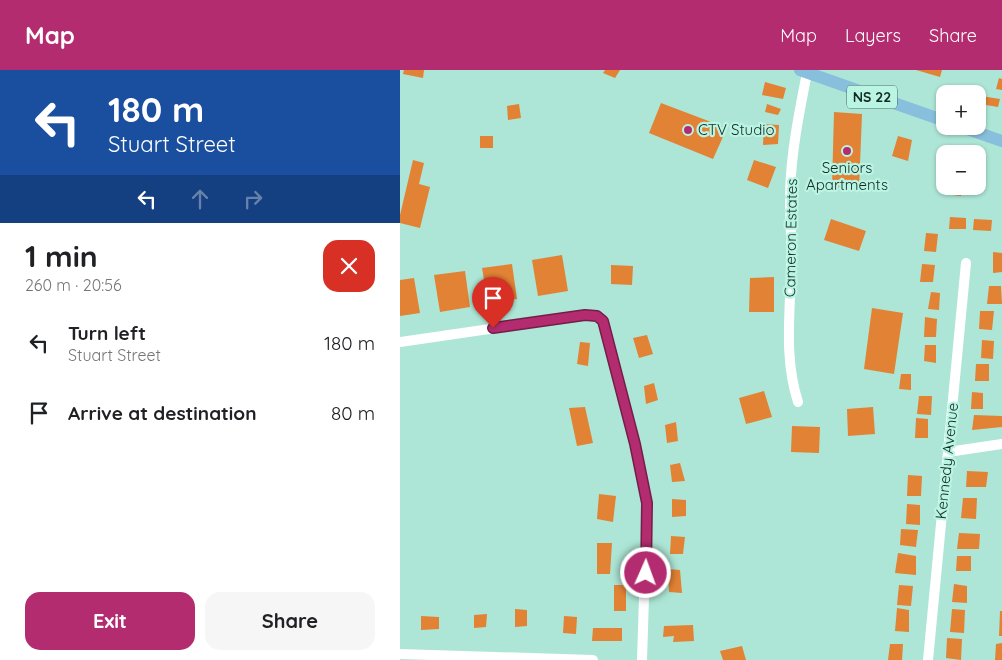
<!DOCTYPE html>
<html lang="en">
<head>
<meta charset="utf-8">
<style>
	:root { --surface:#fff; --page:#f6f6f6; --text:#202124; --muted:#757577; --accent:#b32c6f }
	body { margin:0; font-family:Quicksand,sans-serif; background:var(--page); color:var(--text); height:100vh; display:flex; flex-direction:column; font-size:19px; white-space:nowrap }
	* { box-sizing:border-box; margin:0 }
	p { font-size:16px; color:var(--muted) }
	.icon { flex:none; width:28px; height:28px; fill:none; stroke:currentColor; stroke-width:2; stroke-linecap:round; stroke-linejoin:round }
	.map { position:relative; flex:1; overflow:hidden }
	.side { display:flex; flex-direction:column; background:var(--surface); width:400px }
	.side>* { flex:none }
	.top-card { background:#1a4fa0; color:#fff; overflow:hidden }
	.fabs { position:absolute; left:536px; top:15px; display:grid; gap:10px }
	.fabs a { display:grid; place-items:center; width:50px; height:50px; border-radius:10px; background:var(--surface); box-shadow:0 1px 4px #0004; font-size:25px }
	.pin { position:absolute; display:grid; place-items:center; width:42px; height:42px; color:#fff; margin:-51px -21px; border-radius:50% 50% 50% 0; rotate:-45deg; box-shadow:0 0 5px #0007 }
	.pin .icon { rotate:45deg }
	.me { position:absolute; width:55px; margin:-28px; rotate:2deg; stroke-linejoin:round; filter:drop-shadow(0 0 4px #0008) }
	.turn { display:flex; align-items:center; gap:18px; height:105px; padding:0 25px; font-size:22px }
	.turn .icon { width:65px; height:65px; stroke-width:2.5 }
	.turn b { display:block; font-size:35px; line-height:42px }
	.lanes { display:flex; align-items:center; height:48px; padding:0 25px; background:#0003; justify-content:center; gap:25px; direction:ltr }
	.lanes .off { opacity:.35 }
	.round { display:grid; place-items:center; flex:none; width:52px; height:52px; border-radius:15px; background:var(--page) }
	.head { display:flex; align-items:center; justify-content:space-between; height:85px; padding:0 25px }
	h1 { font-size:30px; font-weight:800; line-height:38px }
	.cta { display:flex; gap:10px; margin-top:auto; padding:10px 25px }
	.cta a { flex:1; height:58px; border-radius:15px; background:var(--accent); color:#fff; font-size:20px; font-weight:800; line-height:58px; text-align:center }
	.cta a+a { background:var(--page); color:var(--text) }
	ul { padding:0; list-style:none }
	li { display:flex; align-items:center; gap:15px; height:70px; padding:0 25px }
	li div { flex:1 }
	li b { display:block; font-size:19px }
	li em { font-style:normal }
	header { display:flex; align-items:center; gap:30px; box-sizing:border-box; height:70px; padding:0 25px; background:var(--accent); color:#fff }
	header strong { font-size:24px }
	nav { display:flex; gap:28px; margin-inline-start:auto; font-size:18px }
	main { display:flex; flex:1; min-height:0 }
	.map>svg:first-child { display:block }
	.building { fill:#e28234 }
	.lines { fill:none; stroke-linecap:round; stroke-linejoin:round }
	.minor { stroke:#fff; stroke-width:10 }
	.major { stroke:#87bfdc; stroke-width:12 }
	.route-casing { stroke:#741d48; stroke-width:12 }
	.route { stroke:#b32c6f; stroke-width:9 }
	.poi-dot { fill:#b32c6f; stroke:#baf4e3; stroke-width:2 }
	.labels { text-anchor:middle; stroke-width:4.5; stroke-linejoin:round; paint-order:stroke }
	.shield { fill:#baf4e3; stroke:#46675e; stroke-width:1 }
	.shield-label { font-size:14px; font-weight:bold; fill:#142b25 }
	.poi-label { font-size:15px; fill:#142b25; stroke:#baf4e3; text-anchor:start }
	.street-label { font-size:15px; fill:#142b25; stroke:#baf4e3 }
</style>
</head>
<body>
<header>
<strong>Map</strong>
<nav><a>Map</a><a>Layers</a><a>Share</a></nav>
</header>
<main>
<section class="side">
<div class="top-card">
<div class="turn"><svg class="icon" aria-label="left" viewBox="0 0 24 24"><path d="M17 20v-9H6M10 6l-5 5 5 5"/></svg><div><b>180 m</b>Stuart Street</div></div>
<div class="lanes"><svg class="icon" aria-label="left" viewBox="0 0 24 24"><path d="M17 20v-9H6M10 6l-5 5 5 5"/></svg><svg class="icon off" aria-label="ahead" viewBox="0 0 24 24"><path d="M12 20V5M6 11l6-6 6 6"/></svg><svg class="icon off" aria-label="right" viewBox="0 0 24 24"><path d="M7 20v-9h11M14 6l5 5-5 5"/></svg></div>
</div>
<div class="head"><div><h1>1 min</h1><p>260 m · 20:56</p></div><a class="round" style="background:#d93025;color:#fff"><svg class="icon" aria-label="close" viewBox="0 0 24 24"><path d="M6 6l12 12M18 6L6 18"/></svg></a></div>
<ul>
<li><svg class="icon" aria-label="left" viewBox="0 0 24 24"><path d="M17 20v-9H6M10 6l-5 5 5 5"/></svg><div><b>Turn left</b><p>Stuart Street</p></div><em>180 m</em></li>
<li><svg class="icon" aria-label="arrive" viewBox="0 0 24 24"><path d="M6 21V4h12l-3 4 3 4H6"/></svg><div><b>Arrive at destination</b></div><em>80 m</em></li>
</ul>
<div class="cta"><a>Exit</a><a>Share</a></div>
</section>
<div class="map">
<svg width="602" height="590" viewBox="0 0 602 590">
	<rect width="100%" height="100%" fill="#ade6d6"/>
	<!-- building -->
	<path class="building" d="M4 0H24L23 8 3 4Z
		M205 0H220L215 8 203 3Z
		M516 0H542L540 7Z
		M599 8 602 9V20L596 19Z
		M365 12 386 18 383 29 362 25Z
		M563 18 576 21 575 24H562Z
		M581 26 600 29 598 37 586 35 583 42 578 41Z
		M261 33 327 58 313 89 249 63Z
		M119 34 121 48 108 50 107 36Z
		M367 34 381 39 378 45 365 42Z
		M434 42 462 44 459 119 432 117Z
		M364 54 379 55 378 74 363 75Z
		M80 66H93V78H80Z
		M498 66 512 70 508 91 492 86Z
		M13 90 24 93 19 114 30 117 20 158 0 153V145Z
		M354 90 376 97 368 118 347 110Z
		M554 116H563L561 126 553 125Z
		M550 147 566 148V159H549Z
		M431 149 466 161 459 181 424 170Z
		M574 149 592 150 591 161 573 160Z
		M526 163 538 164 536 182 524 181Z
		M593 182 602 183V202L593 203Z
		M162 185 168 221 138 226 132 190Z
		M112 194 117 229 88 233 82 198Z
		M522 194 535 195 533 212H520Z
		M211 195 233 196 232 215 211 214Z
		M65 201 70 237 40 242 34 205Z
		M374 207V242H349L350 208Z
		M14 208 20 243 0 246V210Z
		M589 216H601L602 234H587Z
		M531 222 540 223 539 240 528 239Z
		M472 238 503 243 494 304 464 299Z
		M580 241H594L592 260 579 259Z
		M525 247 537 249 536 267H524Z
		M247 265 253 284 239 288 233 268Z
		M582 270 594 271 593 289 581 288Z
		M180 272 190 273 188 296 177 294Z
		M525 275H536V293L524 291Z
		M576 294H589V311H575Z
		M501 304H511V320L499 319Z
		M254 313 258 330 246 334 244 316Z
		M364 321 372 347 346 354 339 328Z
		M572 322 583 323V339H571Z
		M519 326H532L531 345 517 344Z
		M185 337 193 373 177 376 169 338Z
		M473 337 475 364 448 366 447 339Z
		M574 345 602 346V357L572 360Z
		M516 348 528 349V368H515Z
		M276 352 278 371 267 373 265 355Z
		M392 356 420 357 419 383 391 382Z
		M280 393 285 411 272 412 270 395Z
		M567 401 588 402 586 417H566Z
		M508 405 522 406 521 426H507Z
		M199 424 216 426 213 452 197 449Z
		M563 428H577L576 449 561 448Z
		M272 429 286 430V446L272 447Z
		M507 434 520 435V455L506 454Z
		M501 459 518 460 516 477 500 475Z
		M559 463 580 464 579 479H557Z
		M271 466 285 467 283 484H270Z
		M197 473H212L210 504H197Z
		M498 483 516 486V505L495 503Z
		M557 486H571V501H556Z
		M268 499 280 500 282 523 269 522Z
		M554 514 567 516V533L552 532Z
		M214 515H226V541H214Z
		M499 515 513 516 511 536 497 535Z
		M497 538 509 540V562L495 561Z
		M115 539 127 540V556L115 557Z
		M552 539 565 540 564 563 550 562Z
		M600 541H602V566H599Z
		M87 544 86 557 74 558V545Z
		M21 546 39 547V559L21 560Z
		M164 546 177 547 176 564 163 563Z
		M293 555 294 571 273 572 274 566 263 567 264 556Z
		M193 558H222V571H192Z
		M547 568 562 569 561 590 546 588Z
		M602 573V590H595L596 574Z
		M490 574H503L502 590H488Z
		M342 576 346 590H323L320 581Z"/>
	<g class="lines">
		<!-- minor -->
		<path class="minor" d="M0 272 185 245 197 246 203 251 235 374 247 433 242 590
			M398 332C384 289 390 245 391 200 392 175 390 149 390 124 391 83 399 43 407 3
			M548 382 602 374
			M0 584 193 590
			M528 590 566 193"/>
		<!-- major -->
		<path class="major" d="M400 0 545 51
			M559 56 602 71"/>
	</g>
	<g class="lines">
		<!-- route casing -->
		<g class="route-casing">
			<path id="route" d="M93 258 185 245 197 246 203 251 235 374 247 433 246 503"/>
		</g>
		<!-- route -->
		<use href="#route" class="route"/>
	</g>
	<!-- markers -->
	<g class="poi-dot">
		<circle cx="288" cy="60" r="5"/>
		<circle cx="447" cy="81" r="5"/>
	</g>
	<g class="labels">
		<!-- shield labels -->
		<rect class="shield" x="447" y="15.5" width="50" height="23" rx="4"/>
		<g class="shield-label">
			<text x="472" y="32">NS 22</text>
		</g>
		<!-- poi labels -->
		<g class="poi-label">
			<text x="298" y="65">CTV Studio</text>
			<text x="447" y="103" text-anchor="middle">Seniors<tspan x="447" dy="17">Apartments</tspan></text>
		</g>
		<!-- street labels -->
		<g class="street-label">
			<text transform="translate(391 168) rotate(-89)" y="5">Cameron Estates</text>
			<text transform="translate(547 391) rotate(-84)" y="5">Kennedy Avenue</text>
		</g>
	</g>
</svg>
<div class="fabs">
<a>+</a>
<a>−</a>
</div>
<div class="pin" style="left:93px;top:258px;background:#d93025"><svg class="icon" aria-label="arrive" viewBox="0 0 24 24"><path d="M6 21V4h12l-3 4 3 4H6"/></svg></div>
<svg class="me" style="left:246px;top:503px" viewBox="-20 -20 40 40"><circle r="17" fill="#b32c6f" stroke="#fff" stroke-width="3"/><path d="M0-11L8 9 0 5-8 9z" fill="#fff"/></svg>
</div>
</main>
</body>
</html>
